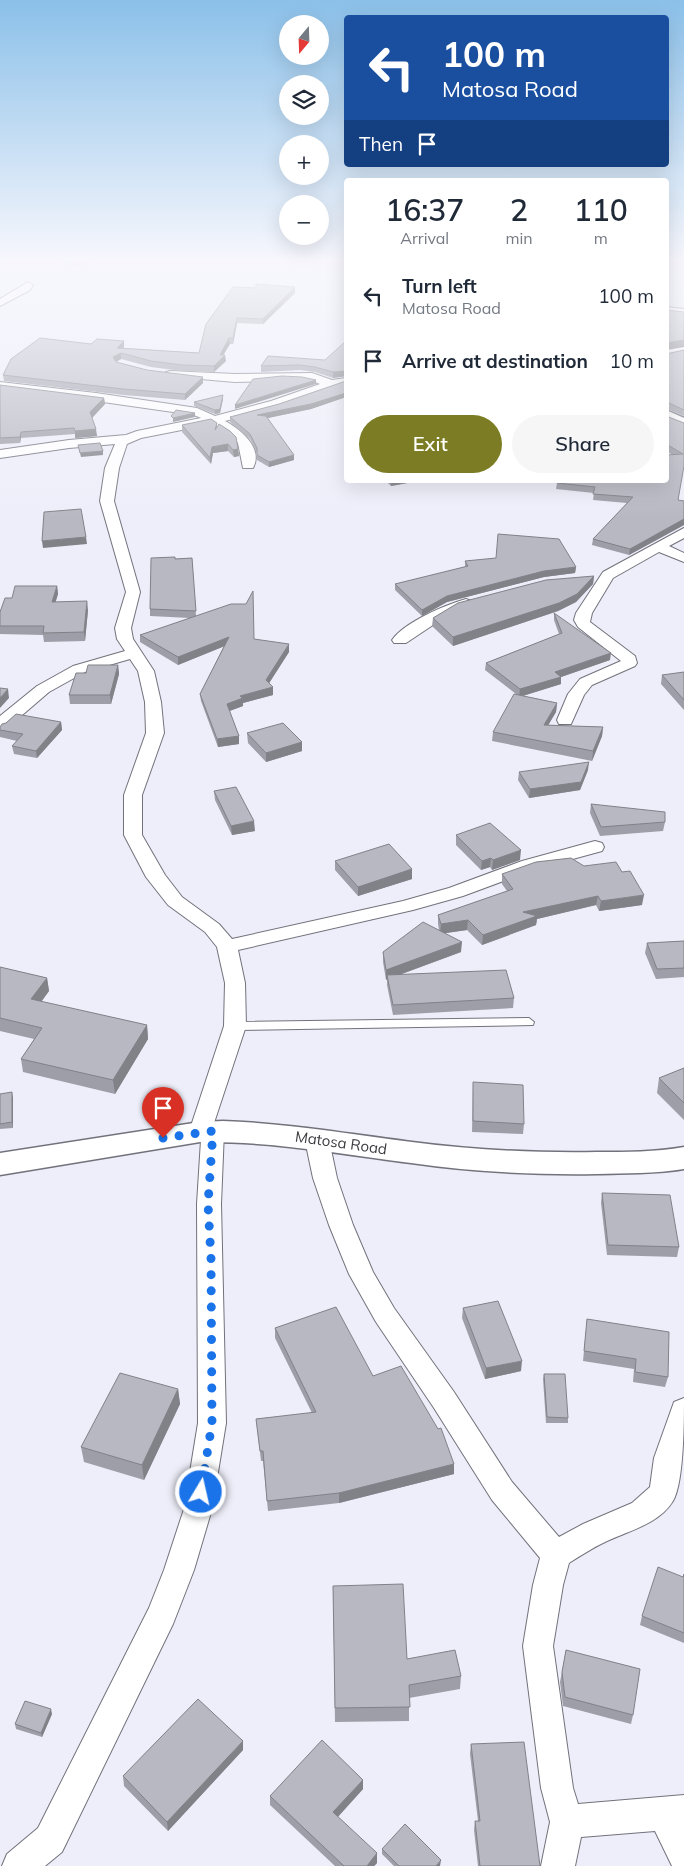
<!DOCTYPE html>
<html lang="en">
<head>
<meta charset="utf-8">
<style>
	:root { --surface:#fff; --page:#f6f6f7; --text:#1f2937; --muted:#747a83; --accent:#7b7c24 }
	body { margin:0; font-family:Mulish,sans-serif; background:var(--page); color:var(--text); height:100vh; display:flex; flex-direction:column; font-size:19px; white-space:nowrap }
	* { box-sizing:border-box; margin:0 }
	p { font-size:16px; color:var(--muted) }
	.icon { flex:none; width:28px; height:28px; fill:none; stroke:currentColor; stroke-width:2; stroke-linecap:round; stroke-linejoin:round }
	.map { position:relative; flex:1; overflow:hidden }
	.drawer { position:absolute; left:344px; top:178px; width:325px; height:305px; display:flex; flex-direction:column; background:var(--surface); border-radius:5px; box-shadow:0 5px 20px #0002 }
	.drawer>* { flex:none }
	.hud { position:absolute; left:344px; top:15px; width:325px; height:152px; border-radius:5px; box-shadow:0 5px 20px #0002; background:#1a4fa0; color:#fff; overflow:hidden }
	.needle { width:32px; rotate:199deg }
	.controls { position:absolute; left:279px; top:15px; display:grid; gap:10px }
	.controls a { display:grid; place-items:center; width:50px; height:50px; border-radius:50%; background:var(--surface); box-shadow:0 5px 20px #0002; font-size:25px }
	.pin { position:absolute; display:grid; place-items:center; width:42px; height:42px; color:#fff; margin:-51px -21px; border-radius:50% 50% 50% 0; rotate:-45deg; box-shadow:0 0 5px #0007 }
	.pin .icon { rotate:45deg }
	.me { position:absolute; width:55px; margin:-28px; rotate:9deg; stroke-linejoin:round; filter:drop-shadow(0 0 4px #0008) }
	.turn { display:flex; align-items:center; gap:18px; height:105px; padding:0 15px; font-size:22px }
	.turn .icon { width:65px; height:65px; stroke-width:2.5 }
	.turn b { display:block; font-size:35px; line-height:42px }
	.then { display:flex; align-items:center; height:48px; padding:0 15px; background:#0003; gap:10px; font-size:19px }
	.eta { display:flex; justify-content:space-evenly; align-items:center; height:85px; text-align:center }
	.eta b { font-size:30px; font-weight:600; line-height:35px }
	.primary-button { display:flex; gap:10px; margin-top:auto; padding:10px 15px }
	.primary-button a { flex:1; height:58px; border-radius:30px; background:var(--accent); color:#fff; font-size:20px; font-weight:600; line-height:58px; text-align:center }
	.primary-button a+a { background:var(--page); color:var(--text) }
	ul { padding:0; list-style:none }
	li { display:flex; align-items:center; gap:15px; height:65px; padding:0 15px }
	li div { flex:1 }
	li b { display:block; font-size:19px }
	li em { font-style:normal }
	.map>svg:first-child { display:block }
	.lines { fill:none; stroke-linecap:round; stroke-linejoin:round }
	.service-casing { stroke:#72727c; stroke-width:2 }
	.minor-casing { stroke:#72727c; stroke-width:2 }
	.tertiary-casing { stroke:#72727c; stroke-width:3 }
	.service { fill:#fff; fill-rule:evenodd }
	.minor { fill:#fff; fill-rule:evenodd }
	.tertiary { fill:#fff; fill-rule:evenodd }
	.wall { fill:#9e9ea8 }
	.shaded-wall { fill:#818188 }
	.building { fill:#b8b8c3; stroke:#818188 }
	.route { stroke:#1a73e8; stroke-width:9; stroke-dasharray:0 16.2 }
	.labels { text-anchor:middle; stroke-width:4; stroke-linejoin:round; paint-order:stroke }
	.street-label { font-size:15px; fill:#3b3b40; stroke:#fff }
</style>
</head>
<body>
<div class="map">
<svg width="684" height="1866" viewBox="0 0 684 1866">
	<rect width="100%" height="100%" fill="#eeeefa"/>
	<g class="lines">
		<!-- service casing -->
		<g class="service-casing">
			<path id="service" d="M666 307 684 309V313L666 311Z
				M529 1018 534 1022 533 1025 235 1030 230 1026 235 1022Z"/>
		</g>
		<!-- minor casing -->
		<g class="minor-casing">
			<path id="minor" d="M0 258H9L0 263Z
				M28 282 33 285 30 290 0 306V299Z
				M170 371 235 374 312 373 332 380 346 378V384L334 387 279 407 225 421C240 429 264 448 253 468H243L238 443 231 436 212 424 141 438 127 444 119 468 114 501 140 592 131 628 133 639 154 671 161 702 164 733 142 795V835L165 875 182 897 219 924 232 939 403 901 449 888 522 861 595 841 602 843 604 847 602 851 536 869 463 896 413 910 238 950 245 983 246 1026 214 1123 221 1125 224 1131 221 1204 226 1423 212 1509 194 1570 173 1624 62 1852 45 1866H2L7 1854 38 1828 149 1608 164 1570 184 1509 198 1423 197 1204 201 1140 192 1138 189 1132 224 1026 225 983 217 947 205 932 168 905 146 877 124 835V795L146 733 145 702 138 671 130 659 85 672 49 692 6 729 0 730V716L37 686 73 666 125 651 117 639 115 628 126 592 100 501 105 468 115 444 69 448 0 458V450L69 440 126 435 137 431 201 418 194 415 96 401 0 390V382L96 393 197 408 215 416 271 401 320 384 310 380 235 382 166 376 164 374 166 372Z
				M684 528V538L669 546 684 553V562L659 552 613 578 592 613 590 622 635 656 637 663 635 666 592 685 584 695 571 724H559L557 720 568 694 580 679 621 661 578 627 574 620 576 613 603 572Z
				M466 599 471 601 474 604 471 607 445 617 406 643H394L392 640C405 622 445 605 466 599Z
				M317 1132 325 1134 329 1140 337 1178 353 1225 373 1272 394 1308 454 1392 512 1482 559 1537 583 1524 632 1503 650 1487 654 1458 674 1402 684 1398C684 1421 684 1483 673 1501 659 1524 628 1531 605 1542 592 1548 580 1556 569 1563L563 1585 553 1646 573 1788 578 1804 684 1795V1866H672L655 1831 581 1837 575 1866H541L550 1822 541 1788 523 1646 533 1585 540 1558 492 1500 434 1408 376 1322 349 1274 329 1225 313 1178 305 1140 309 1134Z"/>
		</g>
		<!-- tertiary casing -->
		<g class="tertiary-casing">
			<path id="tertiary" d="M684 347V355L666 358V350Z
				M666 410 684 418V429L666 421Z
				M223 1121C287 1123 349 1134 412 1142 473 1150 535 1153 597 1152 626 1152 655 1152 684 1147V1169C655 1174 626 1173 597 1174 535 1175 473 1172 411 1163 341 1154 271 1141 200 1142L0 1175V1153L200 1122Z"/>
		</g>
		<!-- service -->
		<use href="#service" class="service"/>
		<!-- minor -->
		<use href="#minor" class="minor"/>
		<!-- tertiary -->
		<use href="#tertiary" class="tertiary"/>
	</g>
	<!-- wall -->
	<path class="wall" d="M47 258H101L77 266Z
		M295 287V293L263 324 237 323 233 344H230L223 355 226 361 214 372 182 371 151 367 121 359 116 362 147 370 203 383 185 400 124 395 4 381 3 375 91 344 124 341V347L123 348 199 353 256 288Z
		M346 341V377V376L333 378 315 372 300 370 261 372V366L325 360Z
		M684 350V416L668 409 666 406V354Z
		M346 381V397L311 409 268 418 294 460 269 467 257 460V453L250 439 230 422V417L279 404Z
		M0 385 104 398 105 404 92 418 97 436 75 438V434L21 438 20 443 0 444Z
		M223 395V399L220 413 215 414 194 406V402Z
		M666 416 684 423 678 500 684 501V525L629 555 592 545 593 539 627 503 593 500 594 493 556 489 557 483 666 480 673 455 666 451Z
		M217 423V428L238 449 239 456 234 457 228 451 213 453 211 464 182 432V425Z
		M385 480H418V481L391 486Z
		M192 558 196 616 254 639 289 652 269 683 273 687V695L243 703V706L229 711 239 736V744L218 747 201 701 200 694 224 646 178 665 140 642V635L190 618 150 616V609L175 559Z
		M465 561 576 567 575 573 544 577 447 602 422 616 395 590V584L465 567Z
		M594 576 593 584 576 602 558 611 453 646 432 626 433 618Z
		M57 586 58 594 55 602 88 610 85 641 44 642 43 635 0 634V612L12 598Z
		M554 613 610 660 561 677V684L523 696 557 703 556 712 548 725 603 727 602 736 592 761 492 741 493 732 516 694 485 670 486 663 559 634 554 620Z
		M118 665 119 674 111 704H70L69 695 86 673Z
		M684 672V710L661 684 662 675Z
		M61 722 62 730 37 758 14 754 12 746 17 741 0 737V727Z
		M247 733 302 742V751L266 762 248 743Z
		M588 770 580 790 529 798 518 780 519 772Z
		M214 791 255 831 232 835 215 800Z
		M591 804 665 822 663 831 600 836 590 813Z
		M456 835 520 860 492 870 490 867 481 870 456 845Z
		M335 861 412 869V879L358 896 335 870Z
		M502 874 642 905 599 911 596 905 537 919 536 925 482 945 467 930 444 933 461 952 399 975 514 998 513 1008 393 1015 387 985V979L386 980 383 962V952L439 930 438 924V915L507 891 502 884Z
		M684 941V977L656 979 645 953 647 943Z
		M0 967 47 978 49 991 41 1002 147 1025 148 1039 115 1094 23 1072 21 1059 34 1039 0 1031Z
		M684 1068V1120L657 1093 659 1078Z
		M473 1082 524 1124 523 1134 472 1132Z
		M0 1094 13 1098V1128L0 1129Z
		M602 1193 679 1247 677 1257 607 1255 601 1203Z
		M463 1308 521 1371 485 1379 462 1318Z
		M587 1319 668 1377 665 1387 633 1382 634 1369 583 1361Z
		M275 1328 373 1376 454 1464V1474L339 1503 268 1511 263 1461H261L256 1419 312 1413 275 1338Z
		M544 1374 568 1418V1423H546L543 1379Z
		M178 1389 180 1404 144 1480 84 1462 81 1447Z
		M684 1574V1643L640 1625 642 1616 683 1577Z
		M333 1586 407 1659 461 1676 460 1689 409 1698V1721L335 1722Z
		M566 1650 633 1715 631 1724 563 1706 560 1682Z
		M52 1714 42 1737 16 1729 15 1724Z
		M471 1744 540 1866H478L474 1830 475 1821H478L470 1754Z
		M243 1750 168 1831 124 1786 123 1776Z
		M363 1780V1789L338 1817 377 1863 374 1866H335L270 1805V1796Z
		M382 1849 440 1865V1866H394L382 1854Z"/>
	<!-- shaded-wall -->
	<path class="shaded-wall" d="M91 258H101L77 266V262Z
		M295 287V293L263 324V319Z
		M237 318V323L233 344V338Z
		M229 338 230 344 221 359 225 355 226 361 214 372V366Z
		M684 340V346L666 349V343Z
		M124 341V347L117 354V348Z
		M121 353V359L114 363 113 357Z
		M346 371V376L333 378V372Z
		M203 377V383L185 400V394Z
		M316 380V384L235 409V405Z
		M346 393V397L311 409 258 420 257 415Z
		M223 395V399L220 413 215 414V410Z
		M104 398 105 404 91 419 90 412Z
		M195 413V417L173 422V418Z
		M96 429 97 436 75 438V431Z
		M21 432V438L20 443V437Z
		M228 444V451L213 453 211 464 210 458 212 447Z
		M238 449 239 456 234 457 233 450Z
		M103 451V455L81 457 80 453Z
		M294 455V460L269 467V462Z
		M391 480H418V481L391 486Z
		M684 519V525L629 555 630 549Z
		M86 537 87 544 43 548 42 541Z
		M576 567 575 573 544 577 447 602 422 616V610L447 596 544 571Z
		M594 576 593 584 576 602 558 611 453 646V637Z
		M57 586 58 594 53 611 52 602Z
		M87 601 88 610 85 641 84 632Z
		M229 637 230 644 178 665V657Z
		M289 644V652L266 688V680Z
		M611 653 610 660 561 677V684L519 697 520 689 555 672Z
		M118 665 119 674 111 704 110 695Z
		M273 687V695L243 703V706L227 712V704L240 696Z
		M8 689 9 698 0 708V698Z
		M557 703 556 712 543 734 544 725Z
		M61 722 62 730 37 758 36 751Z
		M603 727 602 736 592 761 593 751Z
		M239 736V744L218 747 217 739Z
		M302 742V751L266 762V753Z
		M589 762 588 770 580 790 529 798 530 789Z
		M254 821 255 831 232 835 231 826Z
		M521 850 520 860 492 870 493 860Z
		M491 858 490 867 481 870 482 861Z
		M412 869V879L358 896V887Z
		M644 895 642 905 599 911 601 901Z
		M598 896 596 905 537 919 536 925 482 945 483 935 523 912Z
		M468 920 467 930 440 934 441 924Z
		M462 942 461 952 388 979 387 975V979L386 980V970Z
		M47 978 49 991 33 1013 31 999Z
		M147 1025 148 1039 115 1094 113 1080Z
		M12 1092 13 1098V1128L12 1122Z
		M522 1361 521 1371 485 1379 486 1368Z
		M178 1389 180 1404 144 1480 142 1465Z
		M454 1464V1474L339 1503V1493Z
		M51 1709 52 1714 42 1737 41 1733Z
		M243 1741V1750L168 1831 167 1822Z
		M363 1780V1789L333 1822V1812Z
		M377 1853V1863L374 1866H367Z
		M441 1860 440 1866H436Z"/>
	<!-- building -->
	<path class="building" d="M59 258H91L77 262Z
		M256 284 295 287 263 319 237 318 233 338H229L220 355H225L214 366 182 365 151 361 121 353 113 357 116 362 147 370 203 377 185 394 123 389 3 375 11 359 40 338 91 344 97 339 124 341 117 348 199 353 206 324 233 287 256 288Z
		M666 310 684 312V340L666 343Z
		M346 341V371L333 372 315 367 300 365 261 366 268 356 325 360Z
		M684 350V410L669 403 666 399V354Z
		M282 376 302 377 316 380 235 405 253 379Z
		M346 381V393L311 404 257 415 266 416 294 455 269 462 257 455V448L250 434 230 417 279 404Z
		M0 385 104 398 90 412 96 429 75 431 74 428 21 432 20 437 0 438Z
		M223 395 220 409 215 410 194 402Z
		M176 410 195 413 173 418 171 416Z
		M666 416 684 423V466L678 500 684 501V519L630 549 593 539 633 497 593 494 595 487 557 483 558 480H666V455L683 454 666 444Z
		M211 419 217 423 215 430 219 424 230 431 236 437 238 449 233 450 228 444 212 447 210 458 182 425Z
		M100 443 103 451 80 453 78 445Z
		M81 509 86 537 42 541 44 512Z
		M498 534 559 539 576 567 544 571 447 596 422 610 395 584 468 566 465 561 496 558Z
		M175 557V559L192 558 196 611 150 609 151 558Z
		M594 576 577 594 559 603 453 637 433 618 458 603 546 580Z
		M15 586H57L52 602 87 601 84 632 43 633 44 626H0V612L5 598H12Z
		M253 591 254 639 289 644 266 680 273 687 240 696 243 698 227 704 239 736 217 739 200 694 229 637 178 657 140 635 231 604H246Z
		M554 613 611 653 555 672 561 677 520 689 486 663 562 633Z
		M88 665H118L110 695H69L76 673H86Z
		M684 672V700L662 675Z
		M0 688 8 689 0 698Z
		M514 694 557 703 544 725 603 727 593 751 493 732Z
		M16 714 61 722 36 751 12 746 23 734 0 730V727L2 724 6 723Z
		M283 723 302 742 266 753 247 733Z
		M589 762 581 782 530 789 519 772Z
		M236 787 254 821 231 826 214 791Z
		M591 804 665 812V822L601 827Z
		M490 823 521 850 493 860 491 858 482 861 456 835Z
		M389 844 412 869 358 887 335 861Z
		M571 858 584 866 616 862 622 872 630 871 644 895 601 901 598 896 523 912 537 916 483 935 468 920 441 924 438 915 513 889 502 874 536 862Z
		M423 922 462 942 386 970 383 952Z
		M684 941V968L657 969 647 943Z
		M0 967 47 978 31 999 147 1025 113 1080 21 1059 42 1028 0 1018Z
		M506 970 514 998 393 1005 387 975Z
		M684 1068V1103L659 1078Z
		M473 1082 523 1085 524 1124 473 1121Z
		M12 1092V1122L0 1124V1094Z
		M602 1193 670 1195 679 1247 608 1245Z
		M498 1301 522 1361 486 1368 463 1308Z
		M336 1307 373 1376 401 1366 438 1429 441 1428 454 1464 339 1493 267 1501 263 1451H260L256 1419 316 1412 275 1328Z
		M587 1319 669 1332 668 1377 635 1372 636 1359 584 1351Z
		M120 1373 178 1389 142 1465 81 1447Z
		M544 1374H565L568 1418 547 1417Z
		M658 1567 683 1577 684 1574V1633L642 1616Z
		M403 1584 407 1659 455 1650 461 1676 409 1685 410 1707 335 1708 333 1586Z
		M566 1650 640 1669 633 1715 565 1697 562 1672Z
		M198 1699 243 1741 167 1822 123 1776Z
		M25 1701 51 1709 41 1733 15 1724Z
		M322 1740 363 1780 333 1812 377 1853 367 1866H344L270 1796Z
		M524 1742 540 1866H480L475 1821H480L471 1744Z
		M405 1824 441 1860 436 1866H399L382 1849Z"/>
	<!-- sky -->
	<linearGradient id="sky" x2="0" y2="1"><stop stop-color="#8bc0e9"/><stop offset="0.5" stop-color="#f7f7fd"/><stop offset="1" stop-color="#f7f7fd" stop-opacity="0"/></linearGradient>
	<rect width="684" height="519" fill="url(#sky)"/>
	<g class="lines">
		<!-- route -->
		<path class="route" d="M163 1138 213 1131 208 1204 211 1258 212 1423 201 1492"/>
	</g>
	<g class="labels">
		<!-- street labels -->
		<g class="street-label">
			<text transform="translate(341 1143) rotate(8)" y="5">Matosa Road</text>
		</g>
	</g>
</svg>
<div class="controls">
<a><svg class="needle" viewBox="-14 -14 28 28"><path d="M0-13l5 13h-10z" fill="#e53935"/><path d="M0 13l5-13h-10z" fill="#747a83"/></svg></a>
<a><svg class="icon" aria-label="layers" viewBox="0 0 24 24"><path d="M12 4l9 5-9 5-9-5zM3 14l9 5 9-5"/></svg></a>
<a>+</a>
<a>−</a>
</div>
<div class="pin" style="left:163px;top:1138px;background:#d93025"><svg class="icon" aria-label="arrive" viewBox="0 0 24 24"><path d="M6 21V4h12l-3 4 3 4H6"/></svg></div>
<svg class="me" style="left:201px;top:1492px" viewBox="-20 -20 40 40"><circle r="17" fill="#1a73e8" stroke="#fff" stroke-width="3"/><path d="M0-11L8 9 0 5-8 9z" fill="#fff"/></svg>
<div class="hud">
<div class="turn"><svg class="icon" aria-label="left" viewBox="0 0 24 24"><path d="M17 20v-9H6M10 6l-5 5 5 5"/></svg><div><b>100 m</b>Matosa Road</div></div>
<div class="then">Then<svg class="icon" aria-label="arrive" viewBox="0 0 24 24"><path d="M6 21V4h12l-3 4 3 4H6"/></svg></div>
</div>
<section class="drawer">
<div class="eta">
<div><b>16:37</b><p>Arrival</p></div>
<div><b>2</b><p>min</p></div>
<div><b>110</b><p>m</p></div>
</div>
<ul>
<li><svg class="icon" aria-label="left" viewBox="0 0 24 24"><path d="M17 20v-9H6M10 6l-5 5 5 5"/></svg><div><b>Turn left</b><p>Matosa Road</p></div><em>100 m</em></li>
<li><svg class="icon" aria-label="arrive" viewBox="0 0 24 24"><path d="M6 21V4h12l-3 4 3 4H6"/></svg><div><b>Arrive at destination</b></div><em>10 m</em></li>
</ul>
<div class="primary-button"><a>Exit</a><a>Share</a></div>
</section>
</div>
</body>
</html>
